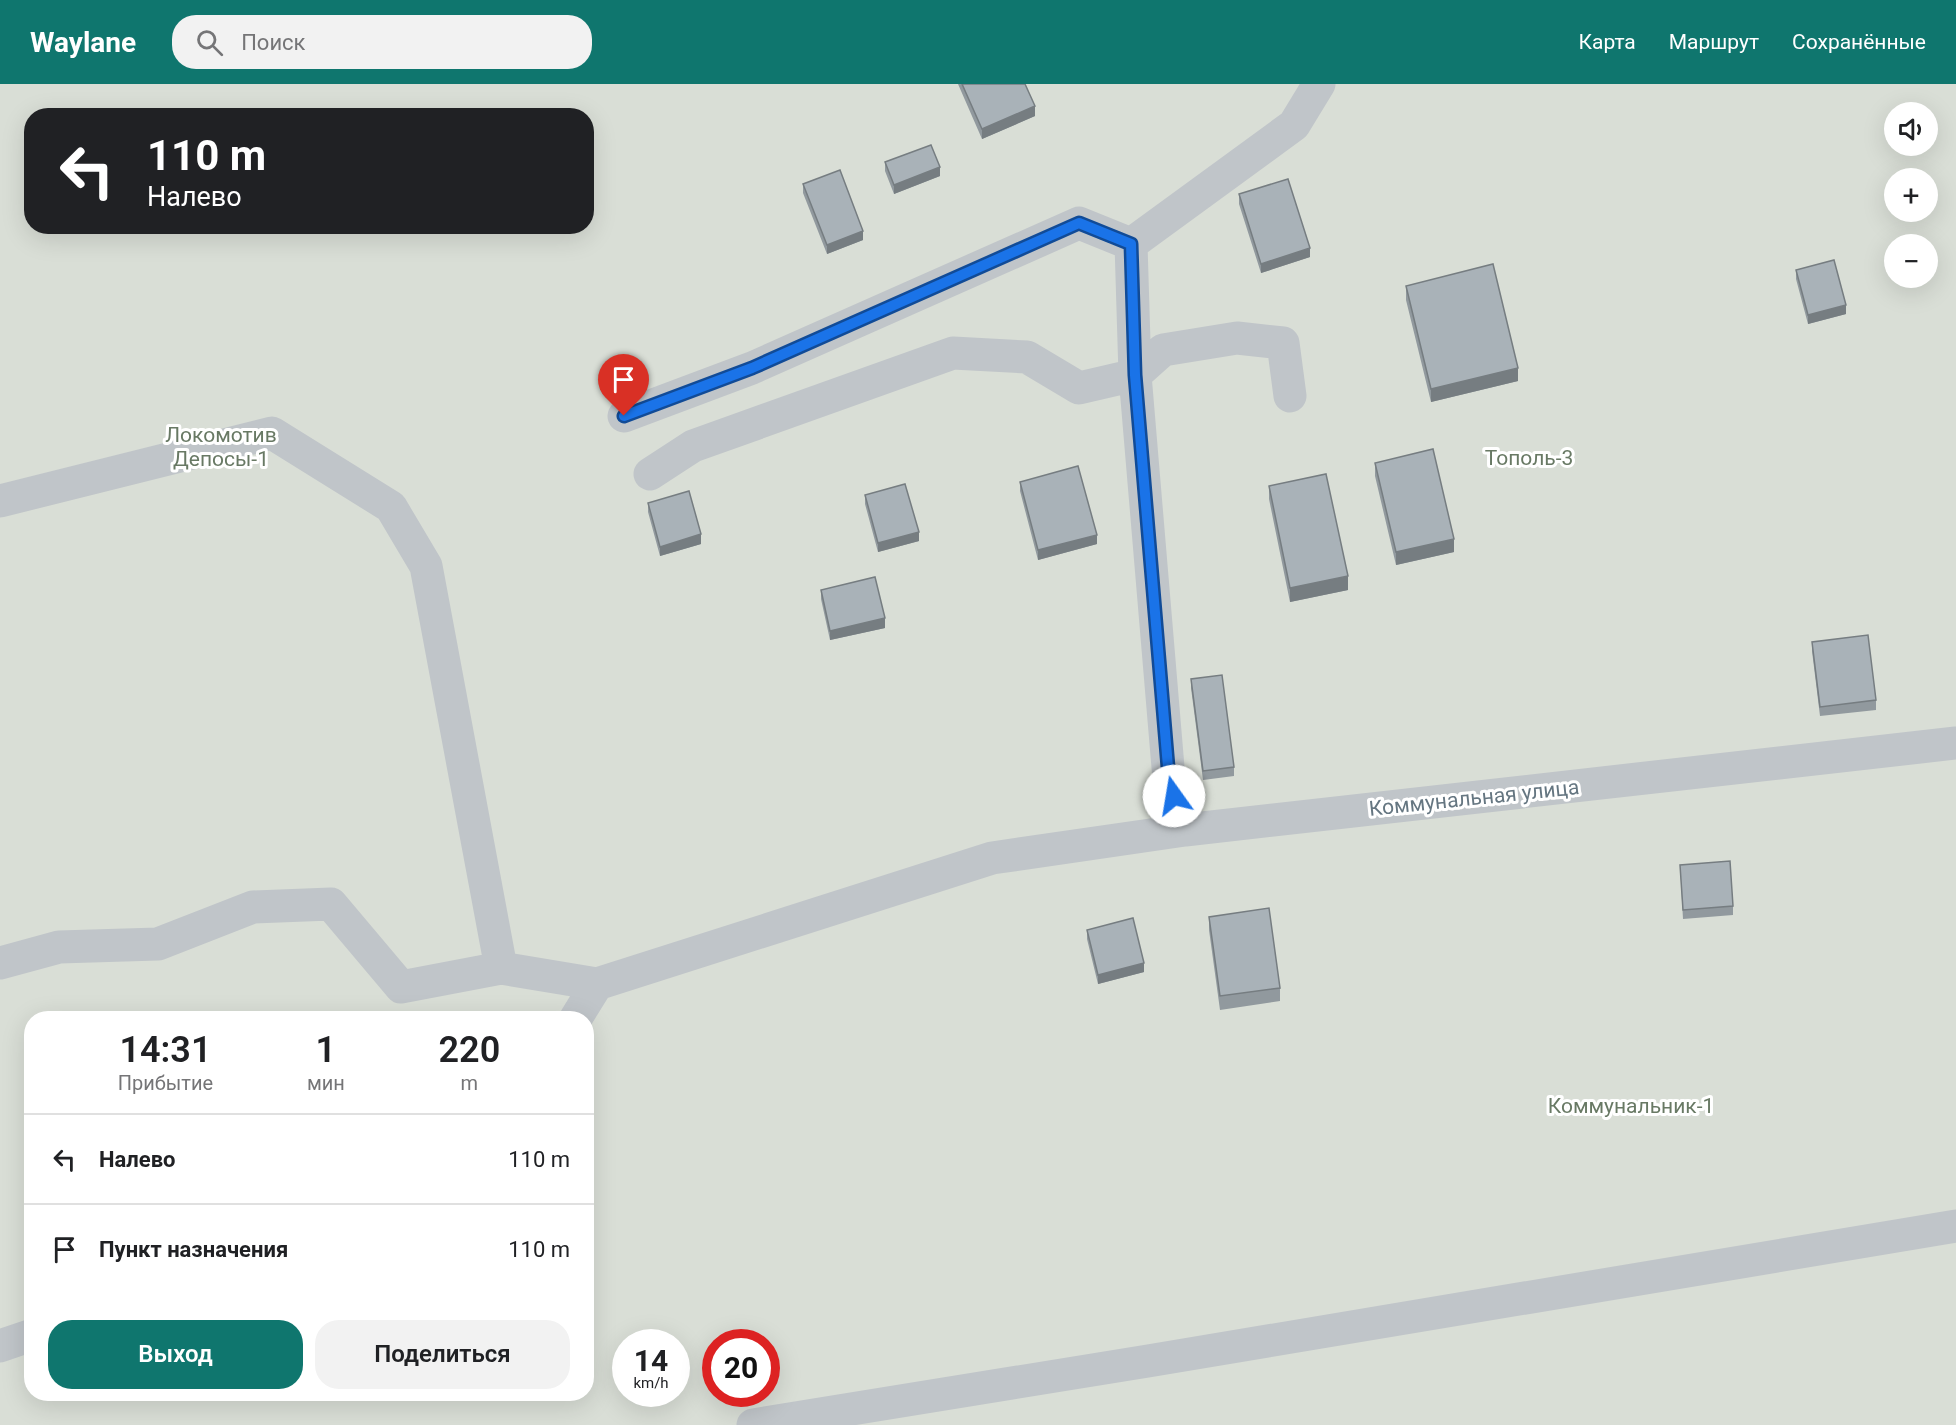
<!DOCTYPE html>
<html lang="ru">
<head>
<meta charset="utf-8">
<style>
	:root { --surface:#fff; --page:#f2f2f2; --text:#202124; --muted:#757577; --line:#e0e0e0; --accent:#0f766e }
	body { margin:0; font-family:Roboto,sans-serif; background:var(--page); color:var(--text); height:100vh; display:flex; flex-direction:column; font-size:22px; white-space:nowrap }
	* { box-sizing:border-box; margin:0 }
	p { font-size:20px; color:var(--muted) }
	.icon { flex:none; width:33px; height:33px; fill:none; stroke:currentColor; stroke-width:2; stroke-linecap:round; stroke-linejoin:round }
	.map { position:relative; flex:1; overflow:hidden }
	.side { position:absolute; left:24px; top:927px; width:570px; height:390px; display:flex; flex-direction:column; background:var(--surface); border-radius:24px; box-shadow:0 6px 24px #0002 }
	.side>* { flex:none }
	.top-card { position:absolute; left:24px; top:24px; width:570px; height:126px; border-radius:24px; box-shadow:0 6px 24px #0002; background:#202124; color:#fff; overflow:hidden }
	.controls { position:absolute; left:1884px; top:18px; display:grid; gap:12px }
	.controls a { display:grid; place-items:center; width:54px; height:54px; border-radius:50%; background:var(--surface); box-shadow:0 6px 24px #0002; font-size:30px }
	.speed { position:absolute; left:612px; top:1245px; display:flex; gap:12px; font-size:30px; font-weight:700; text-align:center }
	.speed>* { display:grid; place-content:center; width:78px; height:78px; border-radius:50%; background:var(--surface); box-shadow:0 6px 24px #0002; line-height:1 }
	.speed small { font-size:15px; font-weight:400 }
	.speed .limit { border:9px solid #d22; background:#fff; color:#111 }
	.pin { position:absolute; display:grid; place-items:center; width:51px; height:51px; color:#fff; margin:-62px -26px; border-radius:50% 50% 50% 0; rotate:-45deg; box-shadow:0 0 6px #0007 }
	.pin .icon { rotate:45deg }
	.me { position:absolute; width:66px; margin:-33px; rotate:347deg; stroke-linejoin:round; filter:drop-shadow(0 0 4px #0008) }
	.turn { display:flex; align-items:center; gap:21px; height:126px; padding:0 24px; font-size:27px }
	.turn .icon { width:78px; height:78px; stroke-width:2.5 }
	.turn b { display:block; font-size:42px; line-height:51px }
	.eta { display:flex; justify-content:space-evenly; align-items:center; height:102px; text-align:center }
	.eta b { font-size:36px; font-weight:600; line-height:42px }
	.action { display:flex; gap:12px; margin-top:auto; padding:12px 24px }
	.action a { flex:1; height:69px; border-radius:24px; background:var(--accent); color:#fff; font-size:24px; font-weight:600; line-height:69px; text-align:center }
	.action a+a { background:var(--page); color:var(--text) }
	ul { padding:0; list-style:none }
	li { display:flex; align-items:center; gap:18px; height:90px; padding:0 24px; border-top:2px solid var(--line) }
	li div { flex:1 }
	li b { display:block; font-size:22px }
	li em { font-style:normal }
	header { display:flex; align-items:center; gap:36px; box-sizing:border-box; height:84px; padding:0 30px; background:var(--accent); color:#fff }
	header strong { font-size:28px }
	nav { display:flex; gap:33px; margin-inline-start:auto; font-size:21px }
	.search { width:420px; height:54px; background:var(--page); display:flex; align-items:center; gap:15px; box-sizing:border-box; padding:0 21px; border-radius:24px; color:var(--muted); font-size:22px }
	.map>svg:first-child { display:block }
	.green { fill:#d9ded6; fill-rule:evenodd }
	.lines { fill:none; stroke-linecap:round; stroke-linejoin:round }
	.minor { stroke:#c0c5c9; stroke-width:33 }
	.wall { fill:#91999e }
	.shaded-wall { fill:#767d81 }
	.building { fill:#a9b2b8; stroke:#767d81; stroke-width:1.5 }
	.route-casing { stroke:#114b97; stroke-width:15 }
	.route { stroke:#1a73e8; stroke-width:10 }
	.labels { text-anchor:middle; stroke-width:6; stroke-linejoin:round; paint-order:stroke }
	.park-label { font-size:21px; fill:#687964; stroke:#fff }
	.street-label { font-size:21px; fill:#657681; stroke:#fff }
</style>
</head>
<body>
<header>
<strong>Waylane</strong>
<div class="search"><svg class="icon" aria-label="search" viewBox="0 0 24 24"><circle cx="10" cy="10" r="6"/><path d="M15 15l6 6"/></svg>Поиск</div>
<nav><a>Карта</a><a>Маршрут</a><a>Сохранённые</a></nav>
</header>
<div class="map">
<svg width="1956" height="1341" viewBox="0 0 1956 1341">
	<rect width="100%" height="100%" fill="#f9f9f7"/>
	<!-- green -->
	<path class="green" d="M0 0H1956V1341H0ZM1894 28H1928V62H1894ZM32 32H586V142H32ZM1894 94H1928V128H1894ZM1894 160H1928V194H1894ZM32 934H586V1310H32ZM626 1258H676V1310H626ZM716 1258H766V1310H716Z"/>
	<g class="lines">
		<!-- minor -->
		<path class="minor" d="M624 332 752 284 1079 139 1131 160
			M650 390 693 362 953 269 1027 273 1079 304 1135 291 1163 266 1237 254 1283 259 1290 312
			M0 417 272 349 391 423 426 482 501 884
			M1185 746 1169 695 1135 291 1131 160 1294 41 1319 0
			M0 879 59 863 158 860 253 823 331 820 401 903 501 884 597 900
			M576 934 597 900 992 774 1185 746 1956 659
			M0 1262 32 1251
			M753 1341 1148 1277 1956 1142"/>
	</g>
	<!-- wall -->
	<path class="wall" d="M958 0H1025L1035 32 982 55Z
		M885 78 940 92 894 110 885 87Z
		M803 100 863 156 827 170 803 109Z
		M1239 110 1310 173 1261 189 1239 120Z
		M1796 186 1846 230 1808 240 1796 195Z
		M1406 202 1518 297 1431 318 1406 216Z
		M1375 379 1454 468 1396 481 1375 392Z
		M1020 398 1097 460 1038 476 1020 407Z
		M1269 402 1348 506 1290 518 1269 415Z
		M865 411 919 457 878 468 865 420Z
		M648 419 701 460 660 472 648 428Z
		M821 506 885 544 830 556 821 515Z
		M1812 558 1876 616V626L1820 632 1812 567Z
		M1191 595 1234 683V692L1203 696 1191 604Z
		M1680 781 1733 822V831L1683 835Z
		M1209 833 1280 904V917L1220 926 1209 846Z
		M1087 846 1144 888 1098 900 1087 855Z"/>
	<!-- shaded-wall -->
	<path class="shaded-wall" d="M1035 22V32L982 55V45Z
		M940 83V92L894 110V101Z
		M863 147V156L827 170V161Z
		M1310 164V173L1261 189V180Z
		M1846 221V230L1808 240V231Z
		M1518 284V297L1431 318V305Z
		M919 448V457L878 468V459Z
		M701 450V460L660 472V463Z
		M1097 451V460L1038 476V466Z
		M1454 455V468L1396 481V468Z
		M1348 492V506L1290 518V504Z
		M885 534V544L830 556V547Z
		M1144 879V888L1098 900V891Z"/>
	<!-- building -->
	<path class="building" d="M962 0H1025L1035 22 982 45Z
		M931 61 940 83 894 101 885 78Z
		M840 86 863 147 827 161 803 100Z
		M1288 95 1310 164 1261 180 1239 110Z
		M1834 176 1846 221 1808 231 1796 186Z
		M1493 180 1518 284 1431 305 1406 202Z
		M1433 365 1454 455 1396 468 1375 379Z
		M1078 382 1097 451 1038 466 1020 398Z
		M1326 390 1348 492 1290 504 1269 402Z
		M905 400 919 448 878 459 865 411Z
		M689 407 701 450 660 463 648 419Z
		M875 493 885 534 830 547 821 506Z
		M1868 551 1876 616 1820 623 1812 558Z
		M1222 591 1234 683 1203 687 1191 595Z
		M1730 777 1733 822 1683 826 1680 781Z
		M1269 824 1280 904 1220 912 1209 833Z
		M1133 834 1144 879 1098 891 1087 846Z"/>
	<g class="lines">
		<!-- route casing -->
		<g class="route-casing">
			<path id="route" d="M624 332 752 284 1079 139 1131 160 1135 291 1169 695 1174 712"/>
		</g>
		<!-- route -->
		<use href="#route" class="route"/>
	</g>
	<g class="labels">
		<!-- park labels -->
		<g class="park-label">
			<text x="221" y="358">Локомотив<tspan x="221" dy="24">Депосы-1</tspan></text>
			<text x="1529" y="381">Тополь-3</text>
			<text x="1631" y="1029">Коммунальник-1</text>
		</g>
		<!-- street labels -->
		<g class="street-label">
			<text transform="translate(1474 714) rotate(-6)" y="7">Коммунальная улица</text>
		</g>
	</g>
</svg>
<div class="controls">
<a><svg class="icon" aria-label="sound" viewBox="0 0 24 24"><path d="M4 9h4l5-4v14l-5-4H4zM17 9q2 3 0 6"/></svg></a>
<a>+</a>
<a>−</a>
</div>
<div class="speed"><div>14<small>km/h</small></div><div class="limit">20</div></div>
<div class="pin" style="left:624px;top:332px;background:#d93025"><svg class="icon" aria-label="arrive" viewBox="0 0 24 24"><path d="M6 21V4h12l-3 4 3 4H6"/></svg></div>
<svg class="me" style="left:1174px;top:712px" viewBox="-20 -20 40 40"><circle r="19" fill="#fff"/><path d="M0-13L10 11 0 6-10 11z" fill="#1a73e8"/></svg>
<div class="top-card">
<div class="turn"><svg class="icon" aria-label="left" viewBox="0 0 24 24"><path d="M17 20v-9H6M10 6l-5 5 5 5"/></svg><div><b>110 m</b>Налево</div></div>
</div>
<section class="side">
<div class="eta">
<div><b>14:31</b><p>Прибытие</p></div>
<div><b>1</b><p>мин</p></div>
<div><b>220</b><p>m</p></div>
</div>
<ul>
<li><svg class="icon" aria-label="left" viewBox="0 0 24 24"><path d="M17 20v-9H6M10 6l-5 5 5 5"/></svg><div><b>Налево</b></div><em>110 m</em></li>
<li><svg class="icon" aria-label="arrive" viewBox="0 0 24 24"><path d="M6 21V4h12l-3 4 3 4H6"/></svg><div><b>Пункт назначения</b></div><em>110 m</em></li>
</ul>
<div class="action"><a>Выход</a><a>Поделиться</a></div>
</section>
</div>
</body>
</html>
